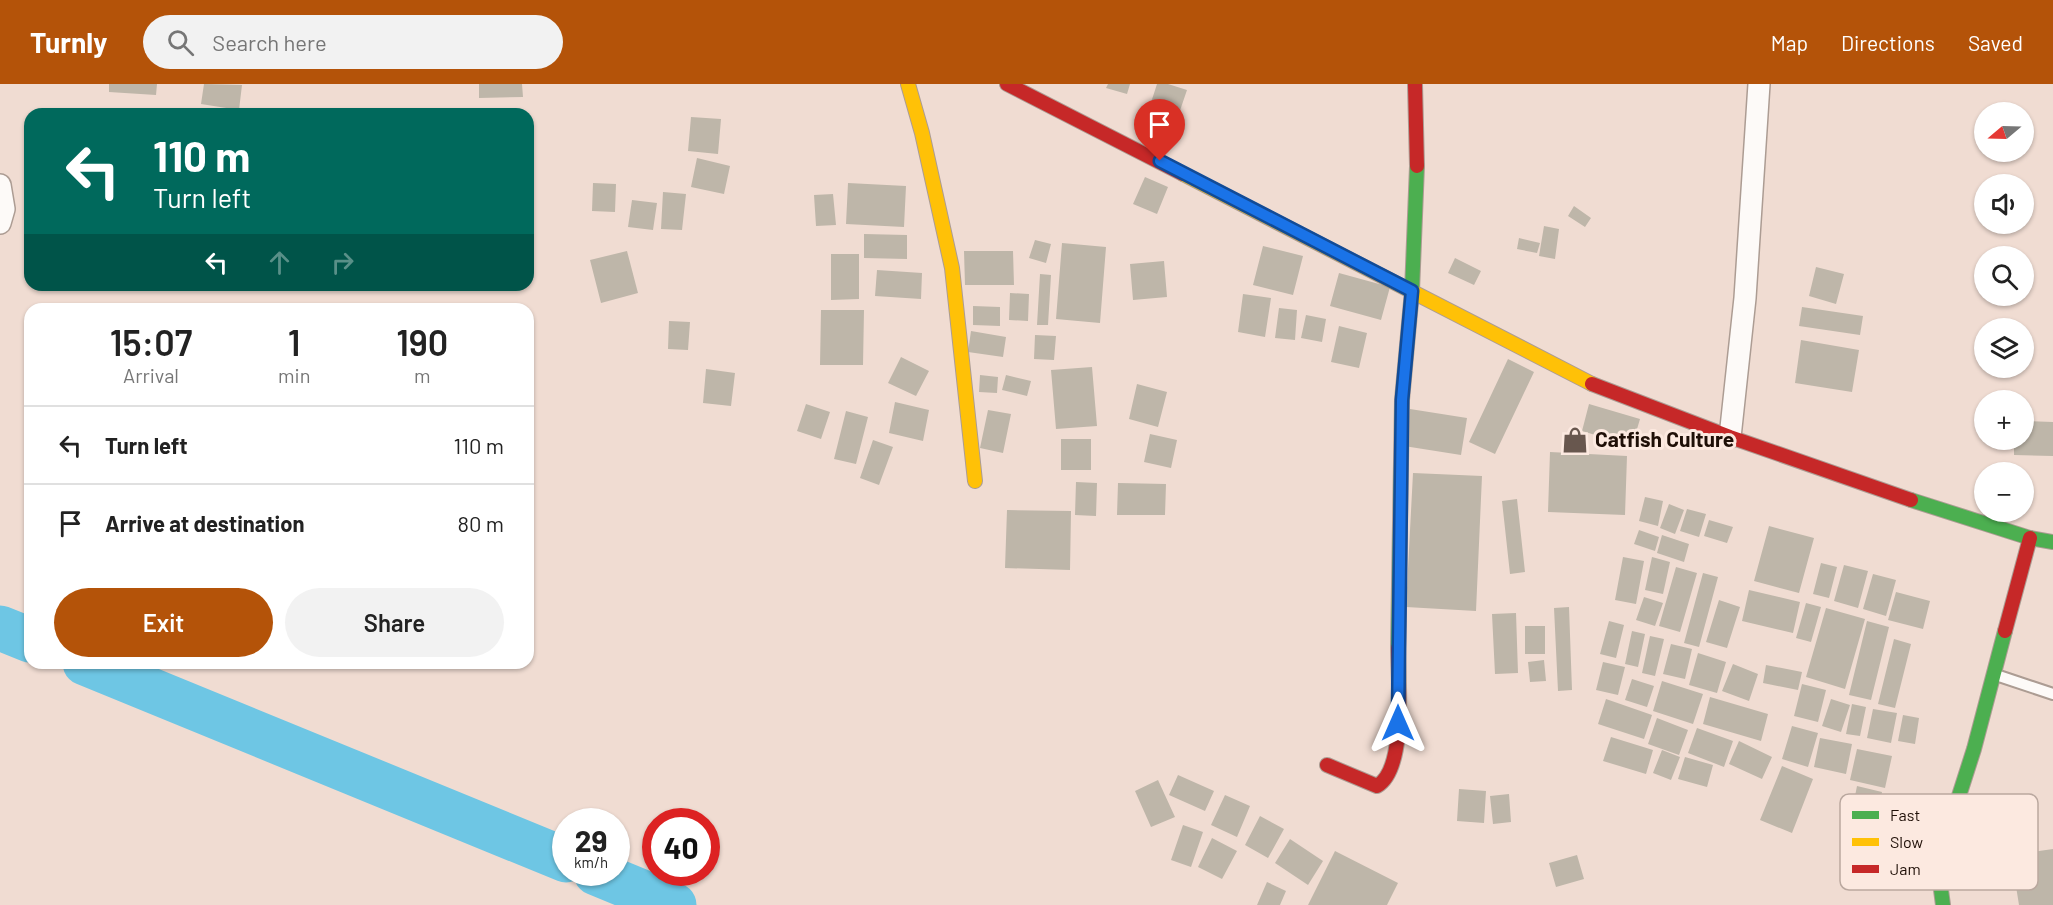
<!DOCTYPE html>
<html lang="en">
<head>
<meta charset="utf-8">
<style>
	:root { --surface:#fff; --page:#f2f2f2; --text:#222; --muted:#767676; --line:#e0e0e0; --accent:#b45309 }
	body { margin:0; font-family:Barlow,sans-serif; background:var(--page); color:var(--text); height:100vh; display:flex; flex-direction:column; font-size:22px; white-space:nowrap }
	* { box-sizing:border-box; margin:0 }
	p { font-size:20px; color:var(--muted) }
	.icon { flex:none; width:33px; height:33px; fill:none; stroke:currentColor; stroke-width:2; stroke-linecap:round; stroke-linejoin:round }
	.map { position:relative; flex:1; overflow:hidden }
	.panel { position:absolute; left:24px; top:219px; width:510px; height:366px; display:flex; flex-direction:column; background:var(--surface); border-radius:18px; box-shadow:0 2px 4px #0004 }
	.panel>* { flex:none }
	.hud { position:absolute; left:24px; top:24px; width:510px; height:183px; border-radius:18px; box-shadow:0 2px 4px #0004; background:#00695c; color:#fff; overflow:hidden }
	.needle { width:39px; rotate:251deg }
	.buttons { position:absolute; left:1974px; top:18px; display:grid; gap:12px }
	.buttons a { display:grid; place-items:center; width:60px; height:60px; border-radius:50%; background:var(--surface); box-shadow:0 2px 4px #0004; font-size:30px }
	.speed { position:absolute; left:552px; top:724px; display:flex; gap:12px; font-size:30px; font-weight:700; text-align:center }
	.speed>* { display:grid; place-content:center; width:78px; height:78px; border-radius:50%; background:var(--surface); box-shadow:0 2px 4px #0004; line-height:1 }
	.speed small { font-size:15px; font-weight:400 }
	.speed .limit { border:9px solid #d22; background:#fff; color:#111 }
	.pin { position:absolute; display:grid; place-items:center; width:51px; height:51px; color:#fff; margin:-62px -26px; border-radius:50% 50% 50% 0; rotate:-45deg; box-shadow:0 0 6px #0007 }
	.pin .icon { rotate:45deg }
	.me { position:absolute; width:66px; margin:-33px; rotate:0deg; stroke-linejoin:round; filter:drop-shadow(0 0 4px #0008) }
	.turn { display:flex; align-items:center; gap:21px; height:126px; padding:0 30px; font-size:27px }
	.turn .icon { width:78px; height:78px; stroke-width:2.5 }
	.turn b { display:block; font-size:42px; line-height:51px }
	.lanes { display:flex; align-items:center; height:57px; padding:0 30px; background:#0003; justify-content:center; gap:30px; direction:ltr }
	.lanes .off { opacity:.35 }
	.eta { display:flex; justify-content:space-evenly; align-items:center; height:102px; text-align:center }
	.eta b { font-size:36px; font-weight:600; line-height:42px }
	.cta { display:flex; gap:12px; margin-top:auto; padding:12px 30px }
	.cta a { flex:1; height:69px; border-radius:36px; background:var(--accent); color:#fff; font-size:24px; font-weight:600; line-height:69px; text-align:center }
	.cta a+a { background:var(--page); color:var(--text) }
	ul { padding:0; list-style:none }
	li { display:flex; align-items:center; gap:18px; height:78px; padding:0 30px; border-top:2px solid var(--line) }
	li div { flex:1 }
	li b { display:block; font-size:22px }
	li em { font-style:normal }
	header { display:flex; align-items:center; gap:36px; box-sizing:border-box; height:84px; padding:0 30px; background:var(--accent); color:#fff }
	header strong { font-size:28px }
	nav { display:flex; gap:33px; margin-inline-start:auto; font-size:21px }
	.search { width:420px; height:54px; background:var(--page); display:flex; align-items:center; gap:15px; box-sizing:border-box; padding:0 21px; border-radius:33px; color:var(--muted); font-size:22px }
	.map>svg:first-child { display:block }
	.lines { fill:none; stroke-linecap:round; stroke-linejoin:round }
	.river { stroke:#6ec6e4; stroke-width:45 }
	.building { fill:#beb6a9 }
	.lane-casing { stroke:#ac9c93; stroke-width:14 }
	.street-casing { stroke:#ac9c93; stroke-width:24 }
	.fast-casing { stroke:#ac9c93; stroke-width:16 }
	.slow-casing { stroke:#ac9c93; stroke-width:16 }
	.jam-casing { stroke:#ac9c93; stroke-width:16 }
	.lane { stroke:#fdfaf8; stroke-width:10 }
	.street { stroke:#fdfaf8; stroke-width:21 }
	.fast { stroke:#4caf50; stroke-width:14 }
	.slow { stroke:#ffc107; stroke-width:14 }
	.jam { stroke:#c62828; stroke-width:14 }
	.route-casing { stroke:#114b97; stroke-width:15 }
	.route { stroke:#1a73e8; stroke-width:10 }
	.labels { text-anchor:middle; stroke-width:6; stroke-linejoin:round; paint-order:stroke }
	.poi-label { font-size:21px; font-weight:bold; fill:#1f0f07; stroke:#fce9e0; text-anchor:start }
	.key { fill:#fce9e0; stroke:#baa89f; stroke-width:1.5 }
	.key-label { font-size:16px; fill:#1f0f07 }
</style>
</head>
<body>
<header>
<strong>Turnly</strong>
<div class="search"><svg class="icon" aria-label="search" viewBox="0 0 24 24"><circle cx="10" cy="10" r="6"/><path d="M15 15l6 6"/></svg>Search here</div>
<nav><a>Map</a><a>Directions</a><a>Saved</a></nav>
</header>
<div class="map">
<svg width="2053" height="821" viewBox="0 0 2053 821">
	<rect width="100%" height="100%" fill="#f0dcd2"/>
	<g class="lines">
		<!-- river -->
		<path class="river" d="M0 544 30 556
			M85 579 566 776
			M596 789 674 821"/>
	</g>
	<!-- building -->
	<path class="building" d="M109 0H157L156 11 109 8Z
		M204 0 242 1 239 26 201 20Z
		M479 0H522L523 13 479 14Z
		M1108 0H1130L1127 10 1106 4Z
		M1157 0H1168L1187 6 1173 47 1145 37Z
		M691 33 721 35 718 70 688 67Z
		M697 74 730 82 724 110 691 103Z
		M1145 93 1168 103 1157 130 1133 120Z
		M593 99 616 100 615 128 592 127Z
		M848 99 906 102 904 143 846 140Z
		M663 108 686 110 682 146 661 145Z
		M833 110 836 141 816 142 814 111Z
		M632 116 657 119 653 146 628 143Z
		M1574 122 1591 134 1585 143 1568 132Z
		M1544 142 1559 145 1555 175 1539 172Z
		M864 150 907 151V175L864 174Z
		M1519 154 1540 159 1537 169 1517 165Z
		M1035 156 1051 160 1046 179 1029 174Z
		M1062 159 1106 163 1100 239 1056 235Z
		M1263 162 1303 172 1293 211 1253 201Z
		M627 167 638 209 601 219 590 176Z
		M964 167H1013L1014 201H965Z
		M831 170H859V215L831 216Z
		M1455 174 1481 187 1474 201 1448 189Z
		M1164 177 1167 213 1133 216 1130 180Z
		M1816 183 1844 190 1836 220 1809 212Z
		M877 186 922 189 921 215 875 212Z
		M1339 189 1390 203 1381 236 1330 222Z
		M1040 190 1051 191 1048 241H1037Z
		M1010 209 1029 210 1028 237 1009 236Z
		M1243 210 1271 214 1265 253 1238 248Z
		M973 222 1000 223V242L973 241Z
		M1802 223 1863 232 1860 251 1799 242Z
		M1279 224 1297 226 1295 256 1275 254Z
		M821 226H864L863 281H820Z
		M1306 231 1326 235 1322 258 1301 254Z
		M669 237 690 238 688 266 668 265Z
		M1339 242 1367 249 1359 284 1331 278Z
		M971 247 1006 253 1003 273 968 268Z
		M1035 251 1056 252 1054 276 1034 275Z
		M1801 256 1859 266 1852 308 1795 299Z
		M901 273 929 287 916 312 888 299Z
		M1508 275 1534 288 1495 370 1469 358Z
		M1092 283 1097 342 1056 345 1051 286Z
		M706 285 735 289 731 322 703 319Z
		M980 291 998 293 997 309 979 308Z
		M1006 291 1031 297 1027 312 1002 306Z
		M1137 300 1167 308 1158 343 1129 335Z
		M895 318 929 326 923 357 889 349Z
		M806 320 830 328 821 355 797 347Z
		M1589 320 1640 335 1632 362 1582 347Z
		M1410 325 1467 334 1461 371 1404 362Z
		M988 326 1011 330 1003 369 980 364Z
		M846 327 868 333 856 380 834 375Z
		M2024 337 2053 338V372L2014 371V356H2024Z
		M1150 350 1177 356 1171 384 1144 378Z
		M1061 355H1091V386H1061Z
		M873 356 893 363 879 401 860 394Z
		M1550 368 1627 372 1625 431 1548 428Z
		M1413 389 1482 392 1476 527 1406 523Z
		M1076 398 1097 399 1096 432 1075 431Z
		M1118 399 1166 400 1165 431H1117Z
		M1645 413 1663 417 1658 442 1639 437Z
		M1517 415 1525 488 1510 490 1502 417Z
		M1669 420 1684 426 1675 450 1660 444Z
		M1687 425 1706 430 1699 453 1680 447Z
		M1007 426 1071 427 1070 486 1005 484Z
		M1709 436 1733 443 1727 459 1704 452Z
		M1769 442 1814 454 1799 509 1754 497Z
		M1639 446 1659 453 1655 467 1634 460Z
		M1662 451 1689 460 1684 478 1657 469Z
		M1623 473 1644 477 1636 520 1615 516Z
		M1652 473 1670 478 1663 510 1645 506Z
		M1821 479 1837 483 1829 514 1813 510Z
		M1844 481 1868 487 1858 524 1834 517Z
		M1676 483 1697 489 1680 548 1659 542Z
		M1703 489 1718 493 1699 563 1684 559Z
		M1873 490 1896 496 1886 532 1863 525Z
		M1749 506 1800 518 1793 549 1742 537Z
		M1896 508 1930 517 1923 545 1888 536Z
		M1644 513 1663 519 1655 542 1636 536Z
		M1719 516 1740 523 1727 564 1706 558Z
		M1806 519 1821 523 1811 558 1796 554Z
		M1569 523 1572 606 1558 607 1554 524Z
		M1826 524 1865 535 1845 605 1806 593Z
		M1516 529 1518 589 1495 590 1492 530Z
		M1609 537 1624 541 1616 574 1600 570Z
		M1867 537 1889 543 1871 616 1849 611Z
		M1525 542H1545V570H1525Z
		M1632 547 1645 550 1638 583 1625 580Z
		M1650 552 1664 555 1655 592 1642 589Z
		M1894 555 1911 560 1895 624 1878 620Z
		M1671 560 1692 565 1685 595 1663 590Z
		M1698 569 1726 578 1717 609 1689 601Z
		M1544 576 1546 597 1530 598 1528 578Z
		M1603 578 1625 583 1618 611 1596 606Z
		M1733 580 1758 590 1749 617 1722 607Z
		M1766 581 1802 588 1798 606 1763 599Z
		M1632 595 1654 602 1647 623 1625 616Z
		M1662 597 1703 610 1693 640 1653 627Z
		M1802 600 1826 606 1818 638 1794 632Z
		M1710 613 1768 630 1761 657 1703 640Z
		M1606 615 1652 631 1644 655 1598 640Z
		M1831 615 1850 621 1841 648 1822 642Z
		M1852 620 1866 623 1860 652 1846 650Z
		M1873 625 1897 629 1891 659 1867 654Z
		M1903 631 1919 634 1915 660 1898 657Z
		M1657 634 1688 646 1679 671 1648 660Z
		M1792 642 1818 649 1808 683 1782 675Z
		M1697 644 1733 657 1724 683 1688 669Z
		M1611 653 1653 666 1646 690 1603 677Z
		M1820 654 1852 660 1846 690 1814 683Z
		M1739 657 1772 673 1762 695 1729 680Z
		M1857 665 1892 672 1885 704 1850 696Z
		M1662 666 1680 673 1671 696 1653 689Z
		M1685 673 1713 681 1707 703 1678 695Z
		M1782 682 1813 695 1792 749 1760 736Z
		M1178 691 1214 707 1205 727 1169 711Z
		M1158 696 1175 733 1151 743 1135 707Z
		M1857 702 1882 708 1878 728 1853 722Z
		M1459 705 1486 707 1484 739 1457 737Z
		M1509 710 1511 738 1493 740 1490 712Z
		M1225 711 1250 722 1237 753 1211 741Z
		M1260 732 1284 745 1268 774 1245 761Z
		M1183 741 1203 748 1191 783 1171 776Z
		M1212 754 1237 767 1222 795 1198 783Z
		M1290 755 1323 777 1308 801 1275 779Z
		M2053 765V821H2019L2011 771Z
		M1335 767 1398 799 1387 821H1308Z
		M1577 771 1584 795 1556 803 1549 779Z
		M1267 798 1286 807 1280 821H1257Z"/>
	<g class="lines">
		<!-- lane casing -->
		<g class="lane-casing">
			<path id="lane" d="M1996 591 2053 610"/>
		</g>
		<!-- street casing -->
		<g class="street-casing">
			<path id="street" d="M0 101 4 125 0 139
				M1730 353 1745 214 1759 0"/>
		</g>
		<!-- fast casing -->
		<g class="fast-casing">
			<path id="fast" d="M1911 416 2030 454 2053 458
				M1398 564 1402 316 1412 207 1417 82
				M1943 821 1939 791 1942 765 1974 665 2005 547"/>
		</g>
		<!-- slow casing -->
		<g class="slow-casing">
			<path id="slow" d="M908 0 922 49 952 184 975 397
				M1183 90 1592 300"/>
		</g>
		<!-- jam casing -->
		<g class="jam-casing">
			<path id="jam" d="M1007 0 1183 90
				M1415 0 1417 82
				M1592 300 1730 353 1911 416
				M2005 547 2030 454
				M1327 681 1377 702C1407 685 1398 597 1398 564"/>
		</g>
		<!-- lane -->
		<use href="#lane" class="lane"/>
		<!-- street -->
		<use href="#street" class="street"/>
		<!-- fast -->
		<use href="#fast" class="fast"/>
		<!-- slow -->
		<use href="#slow" class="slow"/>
		<!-- jam -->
		<use href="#jam" class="jam"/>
	</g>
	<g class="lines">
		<!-- route casing -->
		<g class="route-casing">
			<path id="route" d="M1160 77 1412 207 1402 316 1398 639"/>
		</g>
		<!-- route -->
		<use href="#route" class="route"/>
	</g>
	<!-- icons -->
	<defs>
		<g id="shop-bare" transform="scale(2.07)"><path d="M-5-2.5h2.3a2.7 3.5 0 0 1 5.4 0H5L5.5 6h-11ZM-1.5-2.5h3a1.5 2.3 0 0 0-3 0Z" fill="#68574e" stroke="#fce9e0" stroke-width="2.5" paint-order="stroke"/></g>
	</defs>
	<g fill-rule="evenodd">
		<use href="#shop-bare" x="1575" y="356"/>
	</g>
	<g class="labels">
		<!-- poi labels -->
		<g class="poi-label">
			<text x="1595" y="363">Catfish Culture</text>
		</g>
	</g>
	<!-- legend -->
	<rect x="1840" y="710" width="198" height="96" rx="9" class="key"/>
	<rect x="1852" y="727" width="27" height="8" fill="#4caf50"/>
	<rect x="1852" y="754" width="27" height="8" fill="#ffc107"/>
	<rect x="1852" y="781" width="27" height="8" fill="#c62828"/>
	<g class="key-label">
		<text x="1890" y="737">Fast</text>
		<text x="1890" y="764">Slow</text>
		<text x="1890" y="791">Jam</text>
	</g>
</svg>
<div class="buttons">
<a><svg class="needle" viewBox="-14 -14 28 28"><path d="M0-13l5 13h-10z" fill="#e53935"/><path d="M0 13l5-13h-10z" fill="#767676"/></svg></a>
<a><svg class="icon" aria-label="sound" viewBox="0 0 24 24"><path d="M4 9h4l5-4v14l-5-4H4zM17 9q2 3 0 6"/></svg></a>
<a><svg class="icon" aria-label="search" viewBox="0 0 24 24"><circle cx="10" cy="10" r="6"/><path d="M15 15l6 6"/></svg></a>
<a><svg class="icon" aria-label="layers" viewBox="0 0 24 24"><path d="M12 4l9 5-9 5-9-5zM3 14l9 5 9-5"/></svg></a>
<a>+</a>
<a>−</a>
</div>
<div class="speed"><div>29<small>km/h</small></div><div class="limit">40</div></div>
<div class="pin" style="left:1160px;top:77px;background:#d93025"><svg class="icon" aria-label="arrive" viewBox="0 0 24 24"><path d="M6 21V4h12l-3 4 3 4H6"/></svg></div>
<svg class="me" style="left:1398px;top:639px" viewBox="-20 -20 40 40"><path d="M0-17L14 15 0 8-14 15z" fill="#1a73e8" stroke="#fff" stroke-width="4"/></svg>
<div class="hud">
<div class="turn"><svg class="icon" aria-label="left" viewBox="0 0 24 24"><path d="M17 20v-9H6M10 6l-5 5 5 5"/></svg><div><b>110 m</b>Turn left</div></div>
<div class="lanes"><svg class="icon" aria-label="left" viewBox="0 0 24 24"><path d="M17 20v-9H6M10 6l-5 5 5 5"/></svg><svg class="icon off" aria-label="ahead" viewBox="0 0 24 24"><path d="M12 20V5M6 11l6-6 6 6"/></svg><svg class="icon off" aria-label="right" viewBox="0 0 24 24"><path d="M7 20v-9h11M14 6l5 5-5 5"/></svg></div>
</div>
<section class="panel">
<div class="eta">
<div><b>15:07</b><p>Arrival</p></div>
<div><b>1</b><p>min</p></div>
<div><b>190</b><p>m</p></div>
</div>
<ul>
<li><svg class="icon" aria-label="left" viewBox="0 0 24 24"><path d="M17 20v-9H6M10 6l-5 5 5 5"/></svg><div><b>Turn left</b></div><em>110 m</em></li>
<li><svg class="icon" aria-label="arrive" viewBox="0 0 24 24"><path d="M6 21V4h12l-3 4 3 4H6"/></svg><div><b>Arrive at destination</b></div><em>80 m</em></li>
</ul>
<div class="cta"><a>Exit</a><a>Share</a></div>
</section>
</div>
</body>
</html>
